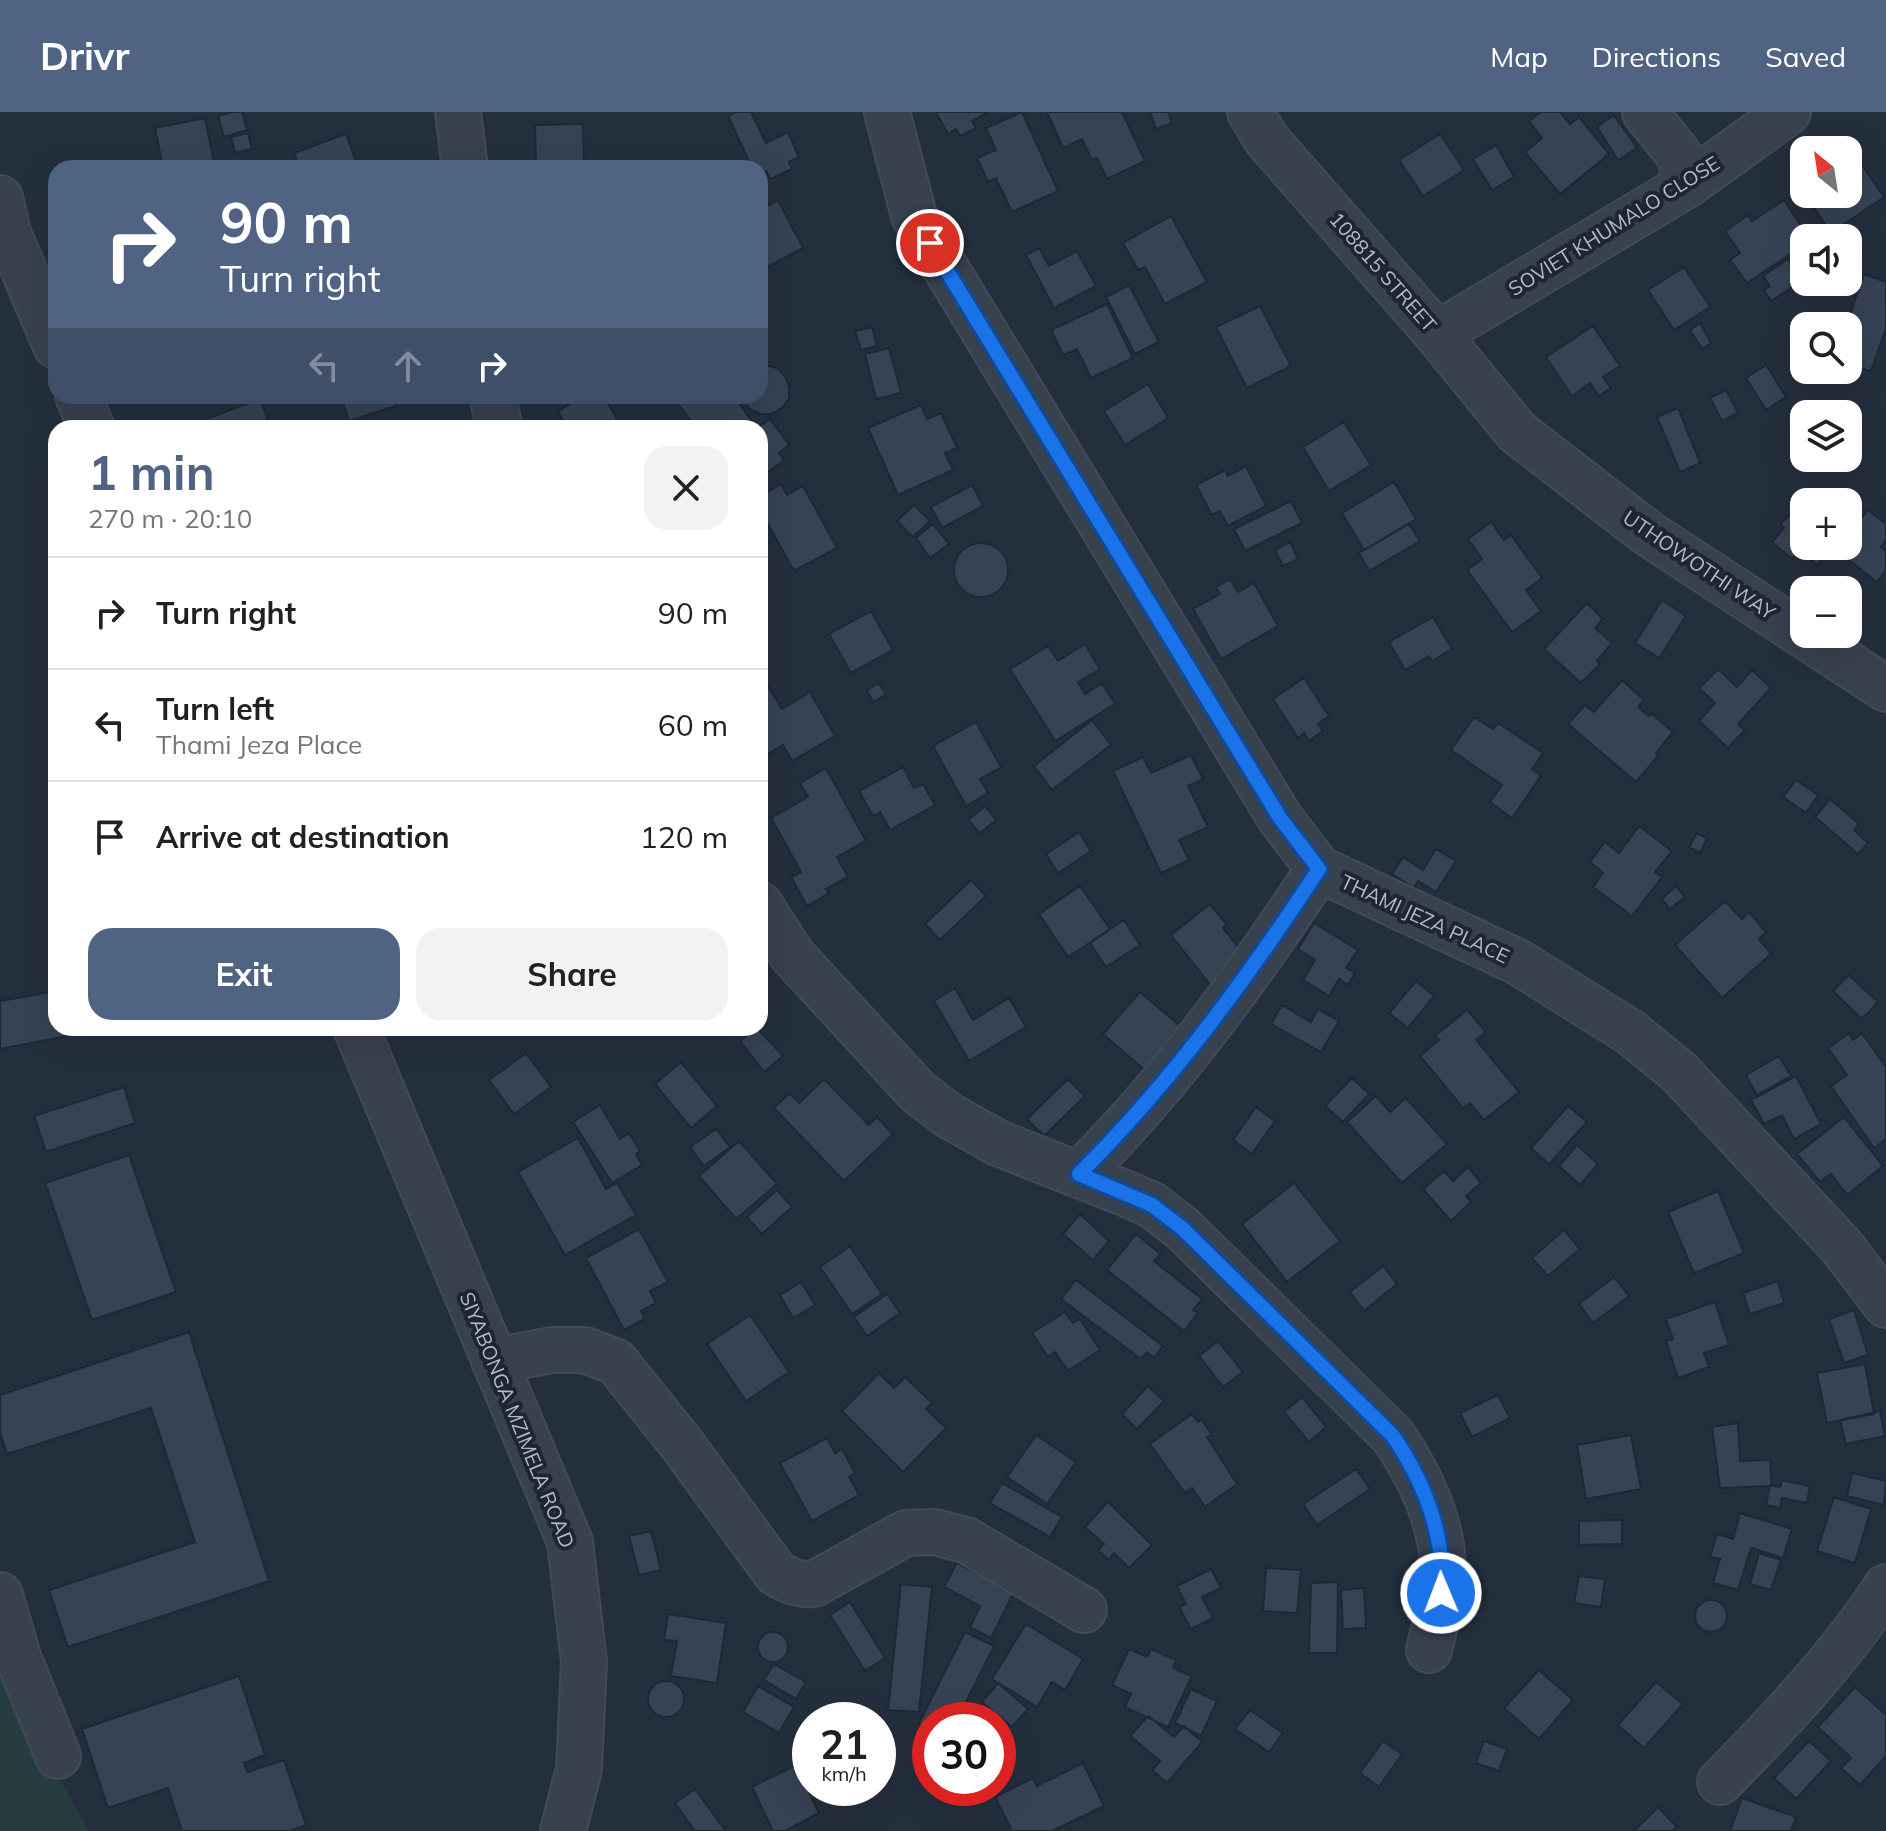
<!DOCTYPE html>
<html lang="en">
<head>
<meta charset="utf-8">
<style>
	:root { --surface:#fff; --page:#f2f2f2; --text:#202124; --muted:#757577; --line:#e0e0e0; --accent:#506383 }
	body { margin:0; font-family:Mulish,sans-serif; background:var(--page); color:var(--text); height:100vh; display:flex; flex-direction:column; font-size:30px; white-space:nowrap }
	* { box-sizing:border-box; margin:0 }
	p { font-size:26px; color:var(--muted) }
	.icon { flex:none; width:44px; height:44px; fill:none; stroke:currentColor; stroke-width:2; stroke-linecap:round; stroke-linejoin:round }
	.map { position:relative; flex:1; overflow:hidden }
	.drawer { position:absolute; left:48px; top:308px; width:720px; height:616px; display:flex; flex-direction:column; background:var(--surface); border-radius:24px; box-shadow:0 8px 32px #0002 }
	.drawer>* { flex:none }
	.guide { position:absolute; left:48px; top:48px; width:720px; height:244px; border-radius:24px; box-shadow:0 8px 32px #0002; background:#506383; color:#fff; overflow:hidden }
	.needle { width:52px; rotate:330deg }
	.fabs { position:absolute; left:1790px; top:24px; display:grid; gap:16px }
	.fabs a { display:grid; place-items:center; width:72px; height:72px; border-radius:16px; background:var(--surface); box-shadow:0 8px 32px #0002; font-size:40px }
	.speed { position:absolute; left:792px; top:1590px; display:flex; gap:16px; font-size:40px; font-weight:700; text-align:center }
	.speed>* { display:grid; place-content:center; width:104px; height:104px; border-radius:50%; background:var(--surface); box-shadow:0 8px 32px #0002; line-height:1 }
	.speed small { font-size:20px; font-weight:400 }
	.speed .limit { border:12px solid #d22; background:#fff; color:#111 }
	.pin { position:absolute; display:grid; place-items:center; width:68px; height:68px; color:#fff; margin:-34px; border:4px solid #fff; border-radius:50%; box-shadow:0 2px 8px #0007 }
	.me { position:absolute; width:88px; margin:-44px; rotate:359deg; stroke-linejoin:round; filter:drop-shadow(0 0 6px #0008) }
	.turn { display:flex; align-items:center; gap:28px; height:168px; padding:0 40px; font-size:36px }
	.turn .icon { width:104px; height:104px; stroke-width:2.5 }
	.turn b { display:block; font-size:56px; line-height:68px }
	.lanes { display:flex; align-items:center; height:76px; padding:0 40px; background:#0003; justify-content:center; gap:40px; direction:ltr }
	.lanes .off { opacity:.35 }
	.round { display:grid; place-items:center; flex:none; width:84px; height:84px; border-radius:24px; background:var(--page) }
	.summary { display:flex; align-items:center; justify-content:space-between; height:136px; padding:0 40px }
	h1 { font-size:48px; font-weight:700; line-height:60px; color:var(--accent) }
	.primary-button { display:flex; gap:16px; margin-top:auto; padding:16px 40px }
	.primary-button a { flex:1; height:92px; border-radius:24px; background:var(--accent); color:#fff; font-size:32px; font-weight:700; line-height:92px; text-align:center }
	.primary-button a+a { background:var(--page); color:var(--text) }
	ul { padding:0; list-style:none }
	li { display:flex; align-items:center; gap:24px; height:112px; padding:0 40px; border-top:2px solid var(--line) }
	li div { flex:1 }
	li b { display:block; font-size:30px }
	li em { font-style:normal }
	header { display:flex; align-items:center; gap:48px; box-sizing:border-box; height:112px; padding:0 40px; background:var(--accent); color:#fff }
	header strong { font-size:38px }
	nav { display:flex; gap:44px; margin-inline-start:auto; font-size:28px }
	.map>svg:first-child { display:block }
	.green { fill:#263c3f }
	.building { fill:#364354; stroke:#1f2835; stroke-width:2 }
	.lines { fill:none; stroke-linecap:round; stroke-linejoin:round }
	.minor-casing { stroke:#414a57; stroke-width:48 }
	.minor { stroke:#38414e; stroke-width:44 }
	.route-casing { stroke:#114b97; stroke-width:20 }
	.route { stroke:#1a73e8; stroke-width:14 }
	.labels { text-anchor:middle; stroke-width:8; stroke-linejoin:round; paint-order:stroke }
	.street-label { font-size:20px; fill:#b4bcc9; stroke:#1d2633 }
</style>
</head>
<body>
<header>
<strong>Drivr</strong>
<nav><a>Map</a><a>Directions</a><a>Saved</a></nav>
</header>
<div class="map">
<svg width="1886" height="1719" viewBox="0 0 1886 1719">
	<rect width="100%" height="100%" fill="#242f3e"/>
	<!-- green -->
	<path class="green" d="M0 1561 89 1719H0Z"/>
	<!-- building -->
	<path class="building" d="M232 0H242L247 18 224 25 218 4Z
		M736 0H751L766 31 788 20 799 45 789 50 792 57 770 67 766 59 760 62V56H752L728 4Z
		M936 0H988L972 9 976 16 960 24 956 17 948 22Z
		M1022 0 1058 79 1012 100 996 66 988 70 977 46 996 38 986 16Z
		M1047 0H1122L1145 49 1107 67 1097 46 1092 48 1082 27 1063 36Z
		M1150 0H1168L1172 11 1156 17Z
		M1541 0H1560L1570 12 1579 5 1609 42 1560 82 1525 40 1542 26 1529 9Z
		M1614 3 1637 36 1618 48 1597 15Z
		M205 6 214 50 184 56H163L155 16Z
		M583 12 584 54 536 55 535 13Z
		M248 21 252 37 235 41 231 25Z
		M346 22 358 55 363 53 364 56H300L294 41Z
		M1440 22 1464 58 1423 84 1399 48Z
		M1496 33 1514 65 1492 78 1473 47Z
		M1858 47 1884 85 1831 121 1805 82H1848V54Z
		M778 88 803 136 760 159V98Z
		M1784 88 1809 126H1804V133L1747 171 1730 148 1740 141 1725 119 1748 103 1752 109Z
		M1171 104 1207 170 1165 192 1145 155 1138 158 1123 131Z
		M1039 136 1049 154 1077 139 1096 174 1054 196 1026 143Z
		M1788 147 1803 168 1771 189 1764 178 1770 174 1763 164Z
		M1684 155 1710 195 1674 218 1648 178Z
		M1864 162 1886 170V216L1871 259 1848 252 1846 214Z
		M1129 173 1159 230 1135 242 1106 185Z
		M1107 192 1133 246 1091 266 1077 237 1063 243 1051 218Z
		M1260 194 1291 254 1247 276 1216 215Z
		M1700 211 1711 231 1702 237 1690 218Z
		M1593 214 1620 254 1603 265 1611 276 1599 284 1590 271 1572 284 1546 245Z
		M872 215 877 234 861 238 855 219Z
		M889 236 901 281 876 287 865 242Z
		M765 253 777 256 785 264 789 275V286L782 296 771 302H760L749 297 742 284H760V255Z
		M1766 253 1786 285 1766 298 1746 266Z
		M1148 272 1168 306 1125 333 1104 299Z
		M1726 278 1738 301 1722 309 1710 286Z
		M341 284H393L396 294 349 309Z
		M584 284H604L622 316H567L558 299Z
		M684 284H734L757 316 770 307 789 333 779 341 784 348 760 366V316H682L691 309 676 289Z
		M260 287 271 316H203L201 309Z
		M921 293 927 307 941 301 957 336 945 341 953 358 898 383 868 316Z
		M1678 296 1700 351 1680 360 1657 305Z
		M1344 310 1371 353 1329 379 1303 335Z
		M1246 354 1266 394 1228 414 1220 399 1212 403 1196 373 1225 358 1228 364Z
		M1394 370 1416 407 1364 438 1342 401Z
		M781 372 787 383 803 374 837 436 794 459 760 398V384Z
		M972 373 983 394 942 416 931 395Z
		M1812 377 1827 390H1804V434H1834L1817 453 1799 438 1792 447 1772 430 1784 416 1780 413Z
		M1291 389 1302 411 1245 439 1234 417Z
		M914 393 930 409 913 425 897 409Z
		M1868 398 1886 412V428L1881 435 1886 439V458L1877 470 1836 438 1839 434H1848V423Z
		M1491 410 1504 428 1511 423 1542 466 1526 478 1541 499 1512 520 1467 458 1482 447 1468 427Z
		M933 412 949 432 930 446 916 426Z
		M1409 412 1420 429 1369 459 1359 441Z
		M1290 430 1298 447 1283 454 1275 438Z
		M954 458a27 27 0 1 1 54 0a27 27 0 1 1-54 0Z
		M1230 467 1238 480 1254 471 1278 514 1221 547 1193 497 1220 482 1216 475Z
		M1662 488 1686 504 1659 546 1635 531Z
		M1587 491 1603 507 1595 516 1612 531 1597 549 1600 552 1581 571 1544 537Z
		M871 499 893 538 851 561 829 522Z
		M1433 505 1452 537 1432 549 1429 544 1405 558 1389 530Z
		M1085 532 1100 557 1078 570 1085 582 1102 571 1115 592 1055 629 1010 557 1048 534 1058 549Z
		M1718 557 1737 575 1752 558 1771 576 1738 612 1745 618 1728 636 1699 609 1715 591 1699 576Z
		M1304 566 1329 604 1318 612 1323 619 1309 629 1304 621 1298 626 1273 587Z
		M1622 568 1644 588 1638 595 1649 604 1651 601 1673 620 1656 641 1659 643 1636 670 1568 612 1585 593 1594 600Z
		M765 569 782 597 810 580 835 624 792 649 783 633 760 647V572Z
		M879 571 886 583 873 590 867 578Z
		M1474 605 1493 617 1498 611 1543 641 1532 657 1541 664 1512 706 1490 690 1502 673 1451 638Z
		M1092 608 1111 633 1052 678 1034 654Z
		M976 610 1001 655 980 667 988 681 966 694 933 634Z
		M1191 643 1203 667 1188 674 1208 715 1179 728 1189 748 1161 761 1113 659 1143 645 1151 661Z
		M903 655 914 676 923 672 935 693 890 718 880 700 873 704 859 679Z
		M826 656 866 729 837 745 848 765 826 777 829 781 807 794 791 765 801 760 771 706 808 685 800 671Z
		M1796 668 1818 683 1806 701 1783 685Z
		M1830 687 1859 712 1854 718 1868 731 1858 742 1815 705Z
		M985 694 996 708 980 721 968 708Z
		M1639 714 1672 739 1655 760 1662 765 1632 804 1593 775 1603 761 1590 750 1605 730 1619 741Z
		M1079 720 1091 739 1058 761 1046 742Z
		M1697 721 1707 727 1700 741 1689 735Z
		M1436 737 1456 749 1436 780 1418 769 1414 776 1392 762 1403 745 1423 758Z
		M971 768 986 784 940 828 925 812Z
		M1080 774 1110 817 1068 845 1039 802Z
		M1676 774 1685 785 1670 797 1662 787Z
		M1725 789 1742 807 1749 800 1766 820 1759 827 1771 842 1722 886 1675 833Z
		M1210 792 1227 813 1223 816 1241 839 1216 880 1171 823Z
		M1124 808 1140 833 1106 855 1090 831Z
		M1314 811 1358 838 1346 856 1355 861 1348 873 1339 867 1329 884 1303 868 1315 848 1298 837Z
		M1849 863 1878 890 1862 907 1833 879Z
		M1416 869 1434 884 1408 916 1389 901Z
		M955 876 973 908 1009 886 1026 915 969 949 934 889Z
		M56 879V916H76L77 922 0 937V889Z
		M1140 880 1186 919 1149 962 1103 922Z
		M1282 893 1311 910 1318 897 1339 909 1321 940 1271 912Z
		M1467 898 1486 920 1476 928 1519 980 1484 1008 1470 991 1463 996 1420 944 1439 928 1435 924Z
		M757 916 783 944 764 960 740 929Z
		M1849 921 1853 928 1862 921 1886 955V1027L1874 1036 1831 974 1847 963 1828 936Z
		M526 941 551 975 514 1002 489 968Z
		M1779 944 1791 964 1757 983 1746 963Z
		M681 950 717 994 691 1016 655 972Z
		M1796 964 1821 1012 1794 1027 1782 1003 1764 1012 1751 988Z
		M1352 966 1369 982 1343 1010 1325 994Z
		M824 967 869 1013 877 1005 893 1022 844 1069 774 996 790 981 799 991Z
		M1068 967 1085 984 1044 1024 1027 1007Z
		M124 975 135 1011 46 1040 34 1004Z
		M1376 984 1390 1000 1406 986 1447 1032 1402 1071 1347 1010Z
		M600 993 620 1027 629 1021 640 1039 636 1042 642 1053 612 1071 573 1010Z
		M1568 994 1587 1010 1549 1052 1531 1036Z
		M1256 995 1275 1009 1252 1042 1233 1028Z
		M1844 1005 1883 1054 1847 1083 1831 1062 1820 1070 1797 1042Z
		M716 1017 730 1035 704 1054 690 1035Z
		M578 1026 606 1077 617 1071 636 1103 565 1143 518 1060Z
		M739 1029 777 1072 736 1107 699 1064Z
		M1577 1033 1598 1052 1580 1073 1559 1054Z
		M129 1043 176 1180 92 1208 45 1071Z
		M1468 1055 1481 1071 1466 1084 1471 1090 1451 1109 1423 1077 1444 1059 1453 1069Z
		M1294 1071 1340 1129 1287 1170 1242 1112Z
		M777 1078 792 1095 762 1122 747 1105Z
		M1718 1079 1744 1141 1694 1161 1668 1100Z
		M1080 1102 1109 1129 1093 1148 1063 1122Z
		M639 1117 668 1170 650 1179 656 1191 641 1199 645 1207 624 1218 586 1146Z
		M1564 1118 1580 1137 1548 1164 1532 1146Z
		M1136 1122 1161 1142 1154 1149 1202 1187 1193 1198 1198 1201 1184 1219 1107 1158Z
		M850 1134 882 1182 852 1202 820 1155Z
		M1383 1154 1397 1172 1364 1199 1350 1180Z
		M1614 1165 1629 1184 1593 1211 1579 1192Z
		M1076 1168 1163 1234 1154 1246 1147 1240 1141 1247 1061 1187Z
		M1778 1169 1784 1191 1750 1202 1743 1181Z
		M801 1170 815 1193 793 1206 780 1183Z
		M887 1182 900 1201 867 1224 854 1205Z
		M1715 1190 1729 1233 1704 1241 1709 1255 1678 1266 1666 1229 1673 1227 1666 1207Z
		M1854 1198 1868 1243 1844 1251 1829 1207Z
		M1065 1200 1073 1211 1080 1207 1100 1238 1068 1259 1055 1240 1048 1245 1032 1221Z
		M750 1203 789 1260 746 1289 707 1232Z
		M189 1220 269 1469 68 1535 49 1478 195 1430 151 1296 7 1342 0 1320V1283Z
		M1218 1229 1243 1260 1223 1275 1199 1244Z
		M1865 1252 1874 1302 1827 1311 1817 1261Z
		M879 1261 894 1276 905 1265 932 1291 926 1297 946 1316 903 1360 842 1299Z
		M1148 1274 1164 1289 1137 1317 1122 1302Z
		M1498 1283 1510 1306 1472 1325 1460 1301Z
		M1302 1285 1326 1315 1309 1330 1284 1300Z
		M1880 1299 1885 1324 1846 1332 1840 1308Z
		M1192 1302 1198 1310 1201 1307 1212 1323 1207 1325 1237 1372 1205 1395 1192 1376 1185 1381 1150 1332Z
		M1738 1311 1740 1349 1770 1348 1772 1374 1720 1376 1712 1315Z
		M1036 1323 1076 1350 1047 1392 1007 1365Z
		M1631 1323 1641 1377 1586 1387 1577 1333Z
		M827 1326 835 1341 842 1337 855 1361 849 1365 859 1383 812 1409 780 1351Z
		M1356 1357 1370 1377 1317 1413 1303 1392Z
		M1852 1361 1886 1369 1884 1393 1847 1384Z
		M1782 1368 1810 1374 1807 1391 1782 1386 1780 1396 1766 1393 1770 1373 1780 1375Z
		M1002 1371 1062 1405 1050 1425 990 1391Z
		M1834 1385 1871 1397 1855 1451 1817 1439Z
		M1108 1390 1152 1433 1129 1456 1114 1441 1109 1448 1098 1438 1104 1432 1085 1415Z
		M1740 1401 1792 1417 1783 1446 1751 1436 1738 1478 1713 1471 1720 1447 1710 1445 1717 1422 1733 1427Z
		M1622 1408V1432L1579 1433V1409Z
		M651 1419 661 1458 639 1463 629 1424Z
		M1759 1441 1781 1448 1771 1478 1750 1472Z
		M957 1451 1014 1480 991 1526 970 1515 980 1494 944 1475Z
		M1266 1456 1301 1458 1297 1501 1263 1499Z
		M1211 1457 1221 1476 1202 1485 1213 1506 1191 1517 1179 1495 1186 1492 1177 1474Z
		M1579 1464 1605 1467 1601 1495 1574 1491Z
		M1338 1470 1337 1541H1309L1311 1471Z
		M901 1472 932 1475 919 1600 888 1598Z
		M1364 1476 1366 1516 1343 1517 1341 1478Z
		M1695 1504a16 16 0 1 1 32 0a16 16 0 1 1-32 0Z
		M850 1490 885 1546 865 1559 830 1503Z
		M668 1502 726 1511 717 1571 671 1564 677 1529 664 1528Z
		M1026 1512 1083 1547 1065 1578 1052 1570 1037 1595 992 1567Z
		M965 1520 994 1534 957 1608H930V1618L918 1613Z
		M758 1535a15 15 0 1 1 30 0a15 15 0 1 1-30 0Z
		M1129 1537 1147 1545 1151 1537 1176 1548 1173 1556 1192 1564 1168 1615 1125 1595 1131 1582 1112 1573Z
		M774 1552 806 1570 796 1587 764 1568Z
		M1539 1558 1573 1588 1539 1627 1504 1596Z
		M239 1564 265 1643 244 1651 247 1660 284 1648 306 1713 290 1719H182L168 1676 108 1696 82 1617Z
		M648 1587a18 18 0 1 1 36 0a18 18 0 1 1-36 0Z
		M1656 1570 1683 1592 1644 1636 1618 1613Z
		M998 1571 1028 1597 1012 1615 982 1590Z
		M758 1574 794 1595 779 1621 743 1600Z
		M1855 1575 1886 1603V1644L1860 1673 1841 1656 1851 1646 1818 1615Z
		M1191 1577 1217 1589 1201 1624 1175 1611Z
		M1250 1598 1283 1621 1269 1640 1235 1617Z
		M1148 1604 1174 1625 1184 1614 1202 1630 1167 1671 1152 1658 1160 1649 1130 1624Z
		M1383 1629 1402 1642 1379 1675 1360 1661Z
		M1484 1629 1507 1637 1499 1659 1476 1651Z
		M1809 1629 1831 1649 1796 1687 1774 1666Z
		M810 1646V1672L806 1674 819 1701 785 1719H773L752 1675Z
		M1083 1651 1104 1694 1052 1719H1012L995 1685 1033 1666 1037 1674Z
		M695 1677 725 1718 724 1719H695L675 1691Z
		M1742 1686 1796 1705 1791 1719H1730Z
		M1658 1695 1677 1715 1673 1719H1634Z"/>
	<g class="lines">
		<!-- minor casing -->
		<g class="minor-casing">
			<path id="minor" d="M458 0 465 56
				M887 0 914 104 1280 706 1319 757 1518 850 1630 920 1680 961 1842 1135 1886 1193
				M1250 0 1267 28 1437 222 1517 320 1649 422 1886 577
				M1645 0 1679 43 1687 73
				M0 86 8 121 56 234
				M1437 222 1687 73 1788 0
				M78 284 92 316
				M492 284 500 316
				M760 793 792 843 918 980 948 1003 998 1031 1127 1082 1152 1093 1183 1117 1393 1324C1419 1362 1443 1411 1443 1458 1444 1484 1435 1512 1429 1538
				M356 916 570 1430 584 1550 579 1657 563 1719
				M1079 1062C1171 971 1248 865 1319 757
				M494 1249 552 1238H585L616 1250 681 1331 776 1461C789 1469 799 1473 814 1472L906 1421 935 1420 966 1428 1084 1498
				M0 1483 18 1545 58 1644
				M1720 1670C1780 1609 1839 1547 1886 1475"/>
		</g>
		<!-- minor -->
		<use href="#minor" class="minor"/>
	</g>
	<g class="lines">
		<!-- route casing -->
		<g class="route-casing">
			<path id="route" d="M930 131 1280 706 1319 757C1248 865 1171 971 1079 1062L1152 1093 1183 1117 1393 1324C1424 1370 1446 1424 1441 1481"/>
		</g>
		<!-- route -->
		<use href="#route" class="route"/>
	</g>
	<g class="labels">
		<!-- street labels -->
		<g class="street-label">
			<text transform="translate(1614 114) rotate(-32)" y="7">SOVIET KHUMALO CLOSE</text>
			<text transform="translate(1383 160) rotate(49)" y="7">108815 STREET</text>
			<text transform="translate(1699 453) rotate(34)" y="7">UTHOWOTHI WAY</text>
			<text transform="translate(1425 807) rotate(25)" y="7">THAMI JEZA PLACE</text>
			<text transform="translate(517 1308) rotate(68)" y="7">SIYABONGA MZIMELA ROAD</text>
		</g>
	</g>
</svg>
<div class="fabs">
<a><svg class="needle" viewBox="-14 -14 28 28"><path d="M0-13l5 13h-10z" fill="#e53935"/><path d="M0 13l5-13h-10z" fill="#757577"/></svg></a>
<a><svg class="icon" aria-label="sound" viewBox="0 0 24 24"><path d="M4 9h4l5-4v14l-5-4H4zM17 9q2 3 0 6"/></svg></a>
<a><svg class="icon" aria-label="search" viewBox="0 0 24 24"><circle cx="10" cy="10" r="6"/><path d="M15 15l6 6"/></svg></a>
<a><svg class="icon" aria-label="layers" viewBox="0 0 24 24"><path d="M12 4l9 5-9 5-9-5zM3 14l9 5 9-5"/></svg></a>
<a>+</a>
<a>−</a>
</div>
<div class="speed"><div>21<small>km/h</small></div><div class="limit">30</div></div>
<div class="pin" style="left:930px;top:131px;background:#d93025"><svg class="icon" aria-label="arrive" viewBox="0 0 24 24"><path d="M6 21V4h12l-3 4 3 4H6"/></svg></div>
<svg class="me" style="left:1441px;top:1481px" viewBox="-20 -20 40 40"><circle r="17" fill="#1a73e8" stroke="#fff" stroke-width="3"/><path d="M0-11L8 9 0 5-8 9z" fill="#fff"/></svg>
<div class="guide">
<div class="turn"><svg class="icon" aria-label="right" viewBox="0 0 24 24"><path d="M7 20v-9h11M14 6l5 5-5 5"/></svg><div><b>90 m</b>Turn right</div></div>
<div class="lanes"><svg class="icon off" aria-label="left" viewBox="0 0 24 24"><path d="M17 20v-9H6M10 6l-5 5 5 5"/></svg><svg class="icon off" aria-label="ahead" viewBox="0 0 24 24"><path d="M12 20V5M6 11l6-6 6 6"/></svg><svg class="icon" aria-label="right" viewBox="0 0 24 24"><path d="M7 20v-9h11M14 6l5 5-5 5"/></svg></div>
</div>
<section class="drawer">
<div class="summary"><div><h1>1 min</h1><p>270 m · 20:10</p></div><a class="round"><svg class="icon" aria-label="close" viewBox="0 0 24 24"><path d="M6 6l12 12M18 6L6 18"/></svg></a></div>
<ul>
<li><svg class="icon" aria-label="right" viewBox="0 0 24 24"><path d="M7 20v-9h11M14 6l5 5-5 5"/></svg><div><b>Turn right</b></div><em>90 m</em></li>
<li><svg class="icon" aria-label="left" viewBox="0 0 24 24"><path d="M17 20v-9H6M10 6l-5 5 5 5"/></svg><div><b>Turn left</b><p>Thami Jeza Place</p></div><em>60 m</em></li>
<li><svg class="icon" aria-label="arrive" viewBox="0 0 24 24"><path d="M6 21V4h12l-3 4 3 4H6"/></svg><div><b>Arrive at destination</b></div><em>120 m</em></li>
</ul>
<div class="primary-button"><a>Exit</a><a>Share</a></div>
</section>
</div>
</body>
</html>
